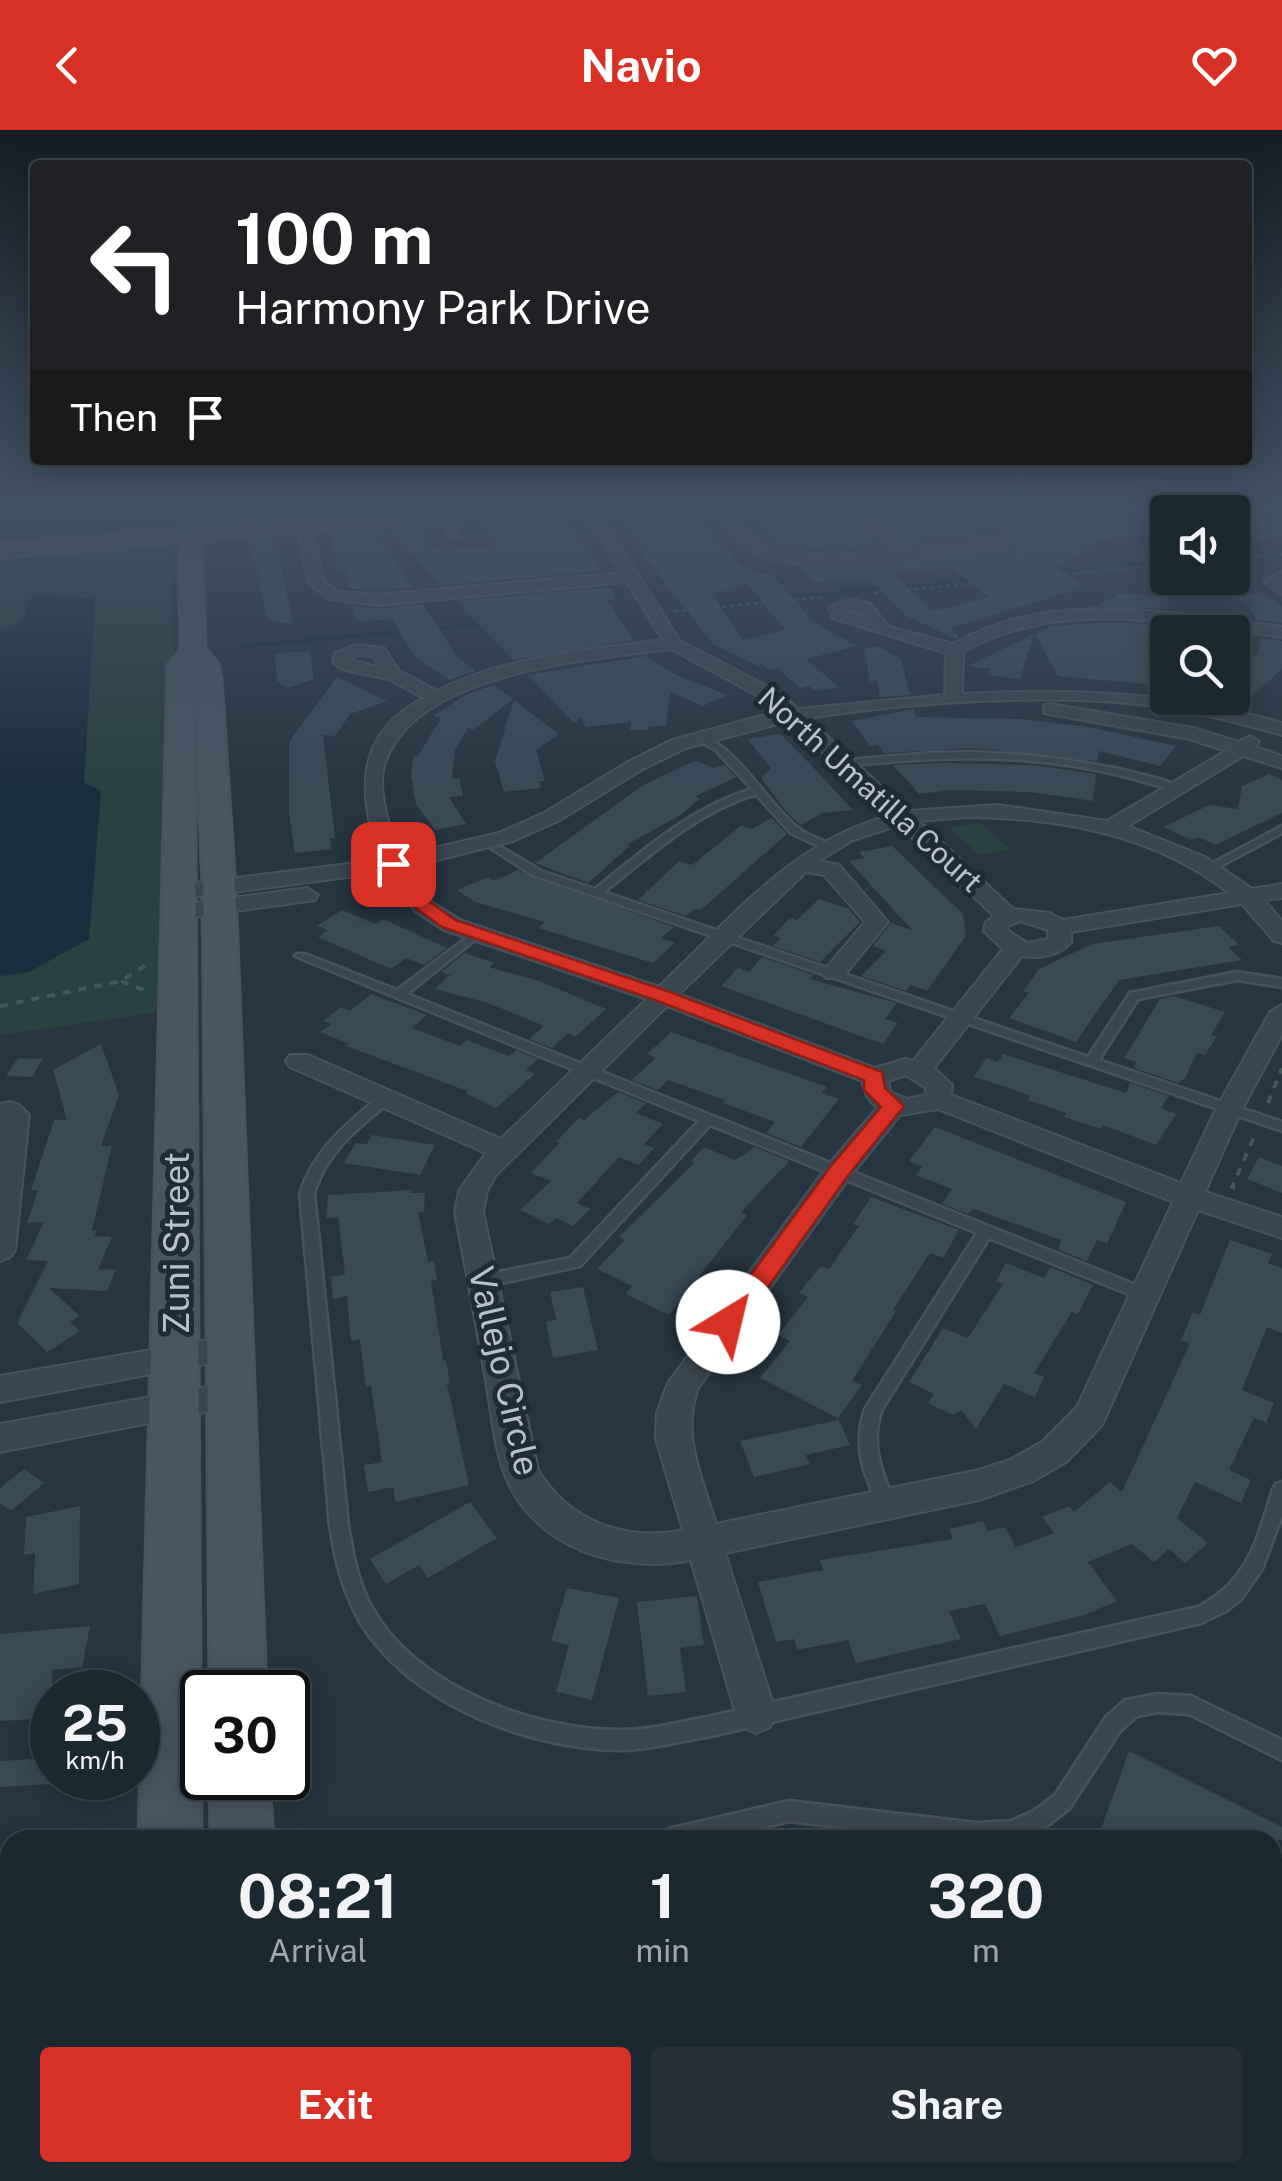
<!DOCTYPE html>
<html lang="en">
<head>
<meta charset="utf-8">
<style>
	:root { --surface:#1c2830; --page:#253038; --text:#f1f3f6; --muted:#a0a6ab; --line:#3a444c; --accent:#d93025 }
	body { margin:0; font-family:"Public Sans",sans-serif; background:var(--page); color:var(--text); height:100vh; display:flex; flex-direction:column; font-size:38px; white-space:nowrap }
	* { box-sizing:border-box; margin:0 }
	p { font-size:32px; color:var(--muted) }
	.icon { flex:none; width:55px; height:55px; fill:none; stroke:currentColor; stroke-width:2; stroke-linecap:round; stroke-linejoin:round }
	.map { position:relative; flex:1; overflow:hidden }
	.panel { position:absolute; left:0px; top:1700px; width:1282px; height:352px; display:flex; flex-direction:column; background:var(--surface); border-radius:30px 30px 0 0; box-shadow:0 5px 25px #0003,0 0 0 2px var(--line) }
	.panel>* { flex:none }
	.banner { position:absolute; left:30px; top:30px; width:1222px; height:305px; border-radius:10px; box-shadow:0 5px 25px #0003,0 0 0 2px var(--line); background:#202124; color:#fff; overflow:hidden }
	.tools { position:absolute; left:1150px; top:365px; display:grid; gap:20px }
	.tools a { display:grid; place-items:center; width:100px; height:100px; border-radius:10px; background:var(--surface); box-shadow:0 5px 25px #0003,0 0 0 2px var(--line); font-size:50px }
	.speed { position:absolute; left:30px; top:1540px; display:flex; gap:20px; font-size:50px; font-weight:700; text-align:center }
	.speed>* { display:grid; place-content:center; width:130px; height:130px; border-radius:50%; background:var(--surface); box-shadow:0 5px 25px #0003,0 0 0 2px var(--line); line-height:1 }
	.speed small { font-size:25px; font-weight:400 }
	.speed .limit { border:5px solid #111; border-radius:15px; background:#fff; color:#111 }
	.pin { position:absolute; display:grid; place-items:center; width:85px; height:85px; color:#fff; margin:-42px; border-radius:20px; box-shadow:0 5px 15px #0006 }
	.me { position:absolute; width:110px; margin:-55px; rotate:36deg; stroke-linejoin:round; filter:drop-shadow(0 0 8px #0008) }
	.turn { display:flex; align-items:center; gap:35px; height:210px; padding:0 40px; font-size:45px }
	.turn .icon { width:130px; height:130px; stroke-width:2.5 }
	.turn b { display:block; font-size:70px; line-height:85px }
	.then { display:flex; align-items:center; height:95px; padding:0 40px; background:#0003; gap:20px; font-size:38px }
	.eta { display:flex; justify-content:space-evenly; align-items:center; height:170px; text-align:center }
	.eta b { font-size:60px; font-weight:700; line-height:70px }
	.cta { display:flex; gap:20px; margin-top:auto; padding:20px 40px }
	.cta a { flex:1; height:115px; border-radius:10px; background:var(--accent); color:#fff; font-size:40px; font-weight:700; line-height:115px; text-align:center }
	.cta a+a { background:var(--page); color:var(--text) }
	header { display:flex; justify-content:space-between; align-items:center; height:130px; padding:0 40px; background:var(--accent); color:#fff; font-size:45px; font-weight:700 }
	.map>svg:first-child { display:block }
	.green { fill:#284141 }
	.water { fill:#192e3f }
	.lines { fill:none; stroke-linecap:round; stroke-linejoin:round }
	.stream { stroke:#192e3f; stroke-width:4 }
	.building { fill:#384a56; fill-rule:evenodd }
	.service-casing { stroke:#47525c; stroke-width:5 }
	.minor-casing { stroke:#47525c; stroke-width:4 }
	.tertiary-casing { stroke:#47525c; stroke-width:5 }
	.secondary-casing { stroke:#47525c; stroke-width:5 }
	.path-far1 { stroke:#415958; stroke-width:2.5; stroke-dasharray:4 4; stroke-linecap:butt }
	.path { stroke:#415958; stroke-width:4; stroke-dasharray:8 8; stroke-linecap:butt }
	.service { fill:#3a4650; fill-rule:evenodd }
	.minor { fill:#3a4650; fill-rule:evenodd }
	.tertiary { fill:#3a4650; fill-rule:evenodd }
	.secondary { fill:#485663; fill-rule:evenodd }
	.route { fill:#d93025; stroke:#8d1f18; stroke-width:2.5 }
	.labels { text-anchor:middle; stroke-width:10; stroke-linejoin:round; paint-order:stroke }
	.far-street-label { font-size:30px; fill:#b7c1cb; stroke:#1f2b36 }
	.street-label { font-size:35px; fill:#b7c1cb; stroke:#1f2b36 }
</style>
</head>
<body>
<header><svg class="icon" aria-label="back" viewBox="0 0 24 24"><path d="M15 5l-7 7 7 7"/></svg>Navio<svg class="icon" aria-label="heart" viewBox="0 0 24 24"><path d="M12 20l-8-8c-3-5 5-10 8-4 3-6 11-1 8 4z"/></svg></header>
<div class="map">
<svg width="1282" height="2051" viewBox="0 0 1282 2051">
	<rect width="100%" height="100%" fill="#263540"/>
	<!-- green -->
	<path class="green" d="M165 415 172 419 174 542 160 882 0 905V426Z
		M979 692 1010 719 980 725 949 698Z"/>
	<!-- water -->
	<path class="water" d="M32 464 95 469 84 652 101 661 89 809 29 842 0 846V502L22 492Z"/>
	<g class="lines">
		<!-- stream -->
		<path class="stream" d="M1232 426 1282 422
			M1055 442 1168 432
			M900 457 976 450
			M786 467 886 458
			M711 474 767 469
			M431 499 487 494
			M246 516 407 501"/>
	</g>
	<!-- building -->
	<path class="building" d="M271 373 274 388 245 391 243 375Z
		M326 373H411L412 377 328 384Z
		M603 373H689L740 436 760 444H772L814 493 857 516 806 529 839 557 815 561 809 556 800 558 777 538 769 540 758 532 762 538 713 514 645 427 625 394 629 393ZM747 453 785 500 743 510 712 464Z
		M740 373H839L883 418 834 421 783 418Z
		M864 373H971L999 400 909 415Z
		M997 373H1104L1131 394 1161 401 1101 410 1058 437 1084 457 951 498 959 506 956 509 907 486 870 449 815 452 800 437 883 436 1011 416 1022 397ZM944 438 953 439 989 467 932 481 892 443Z
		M1188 373H1282V376L1248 374 1232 384 1202 382Z
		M554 383 564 386 601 441 442 455 391 402 381 410 412 458 349 459 346 442H338L331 403 420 396 429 417 442 421 493 416 479 390Z
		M1259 390 1282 392V407L1232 411V401Z
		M278 408 281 436 293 494 268 490 261 466 259 438 249 417 248 410Z
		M610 457 616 469 607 470 633 510 513 530 457 471Z
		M1122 463 1168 467V479L1095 476Z
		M1262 463 1282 476V493L1256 490 1249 476 1235 466Z
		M423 474 457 527 476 541 449 550 415 527 392 489 356 492 352 476 377 479Z
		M1119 492 1168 496V556L1058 546 1035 504 1051 496Z
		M1034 504 1020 549 988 545 991 539 968 536Z
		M1261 508 1282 511V539L1248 570 1232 566V539L1239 541 1257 524Z
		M877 516 901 529 910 565 880 567 877 550 870 552 864 519Z
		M310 521 314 549 288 558 277 551 275 524Z
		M646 526 676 545 727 565 703 576 670 562 666 596H649L648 600H630L631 592 586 597 581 588 574 593 528 545Z
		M337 547 387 571 350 584 335 606 323 605 335 708H330L331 719 295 723 289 683V612Z
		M494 555 513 569 473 600 468 598 455 620 452 649 459 648 463 666 449 667 466 694 435 700 416 674 411 646 414 626H418L441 588 433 586 467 564Z
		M514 570 559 604 536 620 545 651H539L541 658 504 662 495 631Z
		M914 579 916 587 1021 589 1089 597 1176 616 1160 636 1099 621 1097 631 972 618 884 623 878 615 870 616 852 591Z
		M780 604 811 635 853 680 822 683 801 695 789 685 761 648 771 638 747 609Z
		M696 630 712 638 725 635 736 647 696 666 700 669 679 686 626 715 630 716 588 753 535 733 642 656Z
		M940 633 1033 635 1096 644 1093 671 1030 662 953 660 919 664 893 635Z
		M1269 644 1282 650V683L1215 715 1199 707 1191 710 1164 697 1209 675 1238 679 1242 656Z
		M772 688 787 704 701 780 695 779 686 786 638 770 679 731 692 735 742 695 751 699Z
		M892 716 963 784 966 806 927 861 911 855 906 861 861 846 886 821 873 816 891 793 912 800 849 731 864 728 859 722Z
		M518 740 674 797 661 808 675 813 653 833 538 798 545 792 475 772 457 760 488 747 494 751Z
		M819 769 849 779 860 792 820 832 773 816 781 808 773 806 790 788 797 790Z
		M342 780 376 794 383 789 447 818 424 835 406 828 391 839 318 807 328 800 317 796Z
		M1219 796 1239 815 1228 817 1242 830 1119 850 1076 912 1009 888 1029 863 1023 861 1039 839 1092 814Z
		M465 823 494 833 489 837 539 851 606 879 575 907 568 903 552 918 529 909 544 896 488 873 434 859 450 845 441 842Z
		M762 827 814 845 810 849 897 873 885 889 898 893 883 914 721 856 738 838 749 842Z
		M371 864 427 885 412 898 460 916 467 910 509 926 516 920 538 929 526 940 535 944 496 978 465 963 467 961 346 916 349 914 320 902 331 894 323 891 341 877 350 881Z
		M1174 866 1225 882 1211 905 1217 906 1205 925 1197 923 1185 948 1178 953 1134 938 1136 932 1124 928 1160 869Z
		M671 902 827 957 822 963 839 969 801 1017 766 1003 775 992 723 973 725 970 668 950 658 960 631 950 656 928 647 924Z
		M101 914 119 965 101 1016H112L92 1100H97L94 1106 112 1107 98 1139 116 1140 107 1161 49 1158 80 1186 70 1192 80 1201 47 1222 17 1193 48 1131 26 1130 44 1092 27 1093 38 1060H31L54 990H67L53 940Z
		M1003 924 1126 963 1130 953 1169 966 1161 978 1176 984 1156 1015 1103 995 1101 999 1064 987 1066 983 1028 970 1030 966 1018 961 974 947 986 928 998 932Z
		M18 928 43 929 32 947 6 946Z
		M618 962 646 973 636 983 663 994 644 1014 654 1018 639 1035 619 1027 577 1073 590 1079 573 1096 556 1088 549 1094 520 1080 551 1051 531 1043 559 1013 556 1012 579 988 584 990Z
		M935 997 1126 1072 1107 1114 1097 1110 1087 1131 1059 1120 1061 1110 974 1079 968 1084 942 1074 952 1059 916 1045 922 1037 909 1031Z
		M372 1005 435 1015 420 1045 344 1033 356 1013 367 1014Z
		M704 1017 735 1030 755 1017 789 1031 741 1082 747 1085 669 1185 626 1164 632 1156 597 1139 625 1110 619 1107 694 1033 691 1031Z
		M1259 1027 1282 1036V1063L1247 1049Z
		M412 1060 410 1063H425L424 1082H418L428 1132 434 1131 437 1150 431 1151 443 1230H446L450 1253 447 1254 469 1355 395 1372 393 1357 368 1362 364 1335 382 1332 371 1256 366 1257 360 1209 351 1211 347 1166 333 1169 331 1147 345 1144 338 1087 326 1088 328 1065Z
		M871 1067 959 1100 943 1128 930 1123 893 1180 896 1181 852 1251 862 1255 838 1288 760 1248 790 1211 778 1205 808 1167 799 1163 821 1136 829 1139 859 1096 853 1094Z
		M1230 1110 1272 1124 1268 1133 1282 1138V1203L1267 1197 1242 1260 1274 1273 1266 1293 1254 1288 1229 1340 1251 1350 1241 1373 1195 1352 1177 1388 1208 1413 1185 1433 1169 1419 1154 1432 1132 1414 1088 1432 1117 1471 1084 1485 1000 1506 985 1474 949 1481 961 1509 856 1533 848 1510 797 1520 794 1509 776 1512 758 1452 823 1440 820 1430 953 1409 949 1399 983 1391 988 1401 1005 1397 1016 1417 1054 1403 1042 1387 1070 1376 1074 1382 1110 1352 1122 1362 1190 1213 1181 1210 1193 1182 1200 1185Z
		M1006 1133 1044 1148 1050 1137 1093 1155 1078 1184 1072 1182 1034 1243 1044 1247 1035 1267 1004 1254 976 1299 961 1280 953 1285 928 1273 934 1264 909 1252 943 1198 968 1208 1003 1154 996 1151Z
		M583 1157 598 1220 553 1228 546 1192 556 1190 550 1162Z
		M839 1290 850 1315 806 1325 810 1334 754 1347 740 1311Z
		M24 1339 44 1353 11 1381 0 1373V1358Z
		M470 1372 497 1408 428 1448 419 1435 386 1454 370 1429Z
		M80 1376 79 1454 33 1464 35 1423 24 1425 26 1387Z
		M567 1458 619 1468 592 1570 556 1562 569 1515 551 1511Z
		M697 1466 704 1515 680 1518 686 1562 648 1566 637 1472Z
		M90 1496 82 1537 52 1540V1588L0 1591V1504Z
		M1129 1621 1282 1697V1710H1097Z
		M52 1628V1654L0 1657V1631Z"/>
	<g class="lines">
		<!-- service casing -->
		<g class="service-casing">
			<path id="service" d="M695 605C732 608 768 675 798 698 808 706 822 709 832 716L827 719 823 718 791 703 756 664C697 682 652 724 604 762L1088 927 1130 863 1237 842 1282 849V857L1237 850 1138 869 1099 930 1282 992V1001L533 745 492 719 493 717H501L541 741 595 759C644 720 690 678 752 659L716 620 695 609Z
				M972 622C1024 624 1073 629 1123 640 1143 645 1166 649 1184 659L1179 662C1151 654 1124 645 1096 640 1013 623 929 627 846 636L841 633 846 630 931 623Z
				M1282 696V703L1211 741H1203L1202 739Z
				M477 800 483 803 481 805 407 864 1151 1161 1154 1165 1151 1169H1141L989 1108 881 1281C870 1316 882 1342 895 1374L892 1379 886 1381 880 1379C864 1344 852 1318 865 1279L977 1103 710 995 580 1136 483 1157 478 1155 475 1151 478 1147 483 1145 570 1128 699 991 295 826 297 824H305L397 860Z
				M385 965 392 969 390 972C357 998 327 1022 314 1063L348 1395C353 1424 357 1450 371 1476 415 1557 535 1601 623 1600 651 1600 679 1592 707 1587L1198 1477C1249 1451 1257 1409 1273 1359L1276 1354 1282 1352V1386L1262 1439 1241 1469 1226 1481 1201 1493 707 1607C680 1611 652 1619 624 1620 531 1621 407 1573 359 1490 342 1459 335 1429 330 1395L300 1063C315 1019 346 994 380 966Z
				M1158 1564 1191 1566 1282 1610V1630L1189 1584 1158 1582 1137 1586 1120 1601 1069 1679 1048 1695 1015 1710H946L789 1691 712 1710H658L662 1703 669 1699 789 1671 976 1693 1011 1691 1034 1681 1055 1665 1106 1587 1125 1570Z
				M418 2042H442L443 2051H419Z
				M472 2042H548L545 2051H469Z
				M1031 2042H1065L1068 2051H1035Z"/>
		</g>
		<!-- minor casing -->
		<g class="minor-casing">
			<path id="minor" d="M69 373H83L87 379 75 382Z
				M293 373H307L324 452 339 462 377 465 622 443 588 389 562 373H580L598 383 680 511 782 564 798 579 945 565 946 523 833 488 829 477 852 469 870 474 889 497 953 514C1055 457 1172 484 1282 497V507C1175 494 1061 466 963 522L962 564C1073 558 1176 562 1282 593V605C1242 594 1203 583 1162 577 1054 562 915 572 808 588L907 681 998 675 1107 691 1226 621 1190 609 1044 583V575L1050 574 1193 598 1238 612 1250 606 1259 612 1255 617 1282 626V638L1243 626 1128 696 1205 727 1252 759 1282 754V768L1264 770 1282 791V813L1274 811 1242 774 1071 802V812C1059 826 1040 829 1022 826L934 938 952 955 951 965 1181 1053 1216 979 1270 882 1282 875V905L1242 979 1205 1062 1282 1087V1108L1198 1080 1102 1295 1066 1332 1033 1351 979 1370 725 1423 776 1584 770 1597 756 1603 742 1597 736 1584 691 1430C620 1445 533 1418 505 1345 493 1314 491 1274 484 1240 475 1187 465 1135 455 1082L459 1061 486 1023 290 937 286 931 290 925H308L501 1009 647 869 444 800 415 781 386 742 179 769 168 762 179 755 380 730C358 664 353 604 424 568L388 549 341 539 333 532 335 523 357 515 384 518 399 541 437 561C505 526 589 520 663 510L627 452 377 475 330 469 309 454ZM846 479 859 481 869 490 846 482ZM671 519 770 572 780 581 672 610 628 632 544 683 499 703 400 726C391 703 377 661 384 636 413 541 589 530 671 519ZM359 525 373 526 379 537 349 530ZM790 591 889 686C794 710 728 791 659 857L460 790 431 772 405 738 513 711 558 691 641 640 686 618ZM967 687C1060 688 1154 704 1229 763L1063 790 1049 783 1013 779 919 691ZM899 695 994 786 986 792 984 801 1003 819 913 931 905 929 875 938 679 864 806 742 824 745 865 792 822 843 826 848H842L888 792 839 735 819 731 853 710ZM1021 791 1048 800V809L1027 813 1007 800V796ZM667 876 862 951 867 967 877 978 829 1034 668 1253 657 1283 656 1309 683 1400C624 1412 569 1391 538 1340L483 1082 487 1061 496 1045ZM906 945 926 958 925 965 907 969 890 962 888 951ZM938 979 1173 1072 1077 1277 1042 1312 1010 1330 979 1340 716 1394C702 1347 681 1306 698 1258L849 1048 900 985Z
				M436 373H450L460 409 448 406Z
				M710 373H724L758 412 780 422 834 425 892 421 843 373H858L908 419 999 406 1004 399 975 373H991L1018 398 1010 412C956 428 809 447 758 424 737 414 724 390 710 373Z
				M1108 373C1129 373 1147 386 1168 391V399L1133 391Z
				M1248 378 1282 380V388L1258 386 1232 397V388L1244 384Z
				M1282 442V464L1263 451Z
				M307 758 318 765 315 770 179 789 168 782 179 775Z
				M10 972 19 975 29 985 15 1120 10 1127 0 1131V974Z
				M227 1207 238 1210 243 1219 238 1228 0 1272V1246Z
				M229 1253 241 1257 245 1266 241 1275 0 1322V1294Z"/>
		</g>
		<!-- tertiary casing -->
		<g class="tertiary-casing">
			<path id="tertiary" d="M499 373H544L536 378 469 388 0 427V415Z"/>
		</g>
		<!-- secondary casing -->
		<g class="secondary-casing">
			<path id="secondary" d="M179 373H199L205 519 218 533 221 549 235 757 266 1562H210L203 757 194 535 201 1710H139L168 535 181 520Z
				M210 1648H269L273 1710H211Z
				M129 2042H201V2051H129Z
				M215 2042H287L288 2051H216Z"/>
		</g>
		<!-- path-far1 -->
		<path class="path-far1" d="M1232 428 1282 424
			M874 463 1168 434
			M674 481 824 467"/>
		<!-- path -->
		<path class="path" d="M121 851 149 862
			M0 876 121 851 149 833
			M1268 973 1282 938
			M1235 1058 1232 1057 1255 1005"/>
		<!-- service -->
		<use href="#service" class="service"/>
		<!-- minor -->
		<use href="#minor" class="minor"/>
		<!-- tertiary -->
		<use href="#tertiary" class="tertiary"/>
		<!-- secondary -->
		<use href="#secondary" class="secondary"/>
	</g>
	<!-- sky -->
	<linearGradient id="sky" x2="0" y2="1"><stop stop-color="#151d23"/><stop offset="0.57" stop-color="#415164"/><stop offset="1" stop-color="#415164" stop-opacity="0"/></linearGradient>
	<rect width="1282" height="660" fill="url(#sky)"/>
	<!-- route -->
	<path class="route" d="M393 728 399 730 419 764 455 790 670 862 882 942 885 958 904 976 847 1047 738 1199H719L716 1192 831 1036 881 977 864 960V950L655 870 442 797 406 771 384 734Z"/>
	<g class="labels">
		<!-- far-street labels -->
		<g class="far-street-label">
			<text transform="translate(870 660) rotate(42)" y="10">North Umatilla Court</text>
		</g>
		<!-- street labels -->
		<g class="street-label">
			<text transform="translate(177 1113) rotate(-90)" y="12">Zuni Street</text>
			<text transform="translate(504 1241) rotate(77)" y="12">Vallejo Circle</text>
		</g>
	</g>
</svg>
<div class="tools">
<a><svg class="icon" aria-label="sound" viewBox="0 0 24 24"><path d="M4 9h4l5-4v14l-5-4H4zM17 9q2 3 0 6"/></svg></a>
<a><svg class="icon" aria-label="search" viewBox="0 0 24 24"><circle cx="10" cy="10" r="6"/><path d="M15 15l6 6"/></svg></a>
</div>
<div class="speed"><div>25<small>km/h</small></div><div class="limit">30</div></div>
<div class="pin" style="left:393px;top:734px;background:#d93025"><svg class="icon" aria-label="arrive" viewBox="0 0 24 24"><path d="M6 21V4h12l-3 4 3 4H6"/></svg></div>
<svg class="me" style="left:728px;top:1192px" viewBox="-20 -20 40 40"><circle r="19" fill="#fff"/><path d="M0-13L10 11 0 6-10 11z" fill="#d93025"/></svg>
<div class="banner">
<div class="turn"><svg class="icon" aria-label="left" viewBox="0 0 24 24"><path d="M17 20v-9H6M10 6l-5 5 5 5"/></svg><div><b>100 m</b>Harmony Park Drive</div></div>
<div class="then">Then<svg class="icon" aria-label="arrive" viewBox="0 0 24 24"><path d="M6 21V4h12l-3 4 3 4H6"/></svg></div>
</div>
<section class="panel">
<div class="eta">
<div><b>08:21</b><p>Arrival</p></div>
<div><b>1</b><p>min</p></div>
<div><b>320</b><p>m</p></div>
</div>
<div class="cta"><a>Exit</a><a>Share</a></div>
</section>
</div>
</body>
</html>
